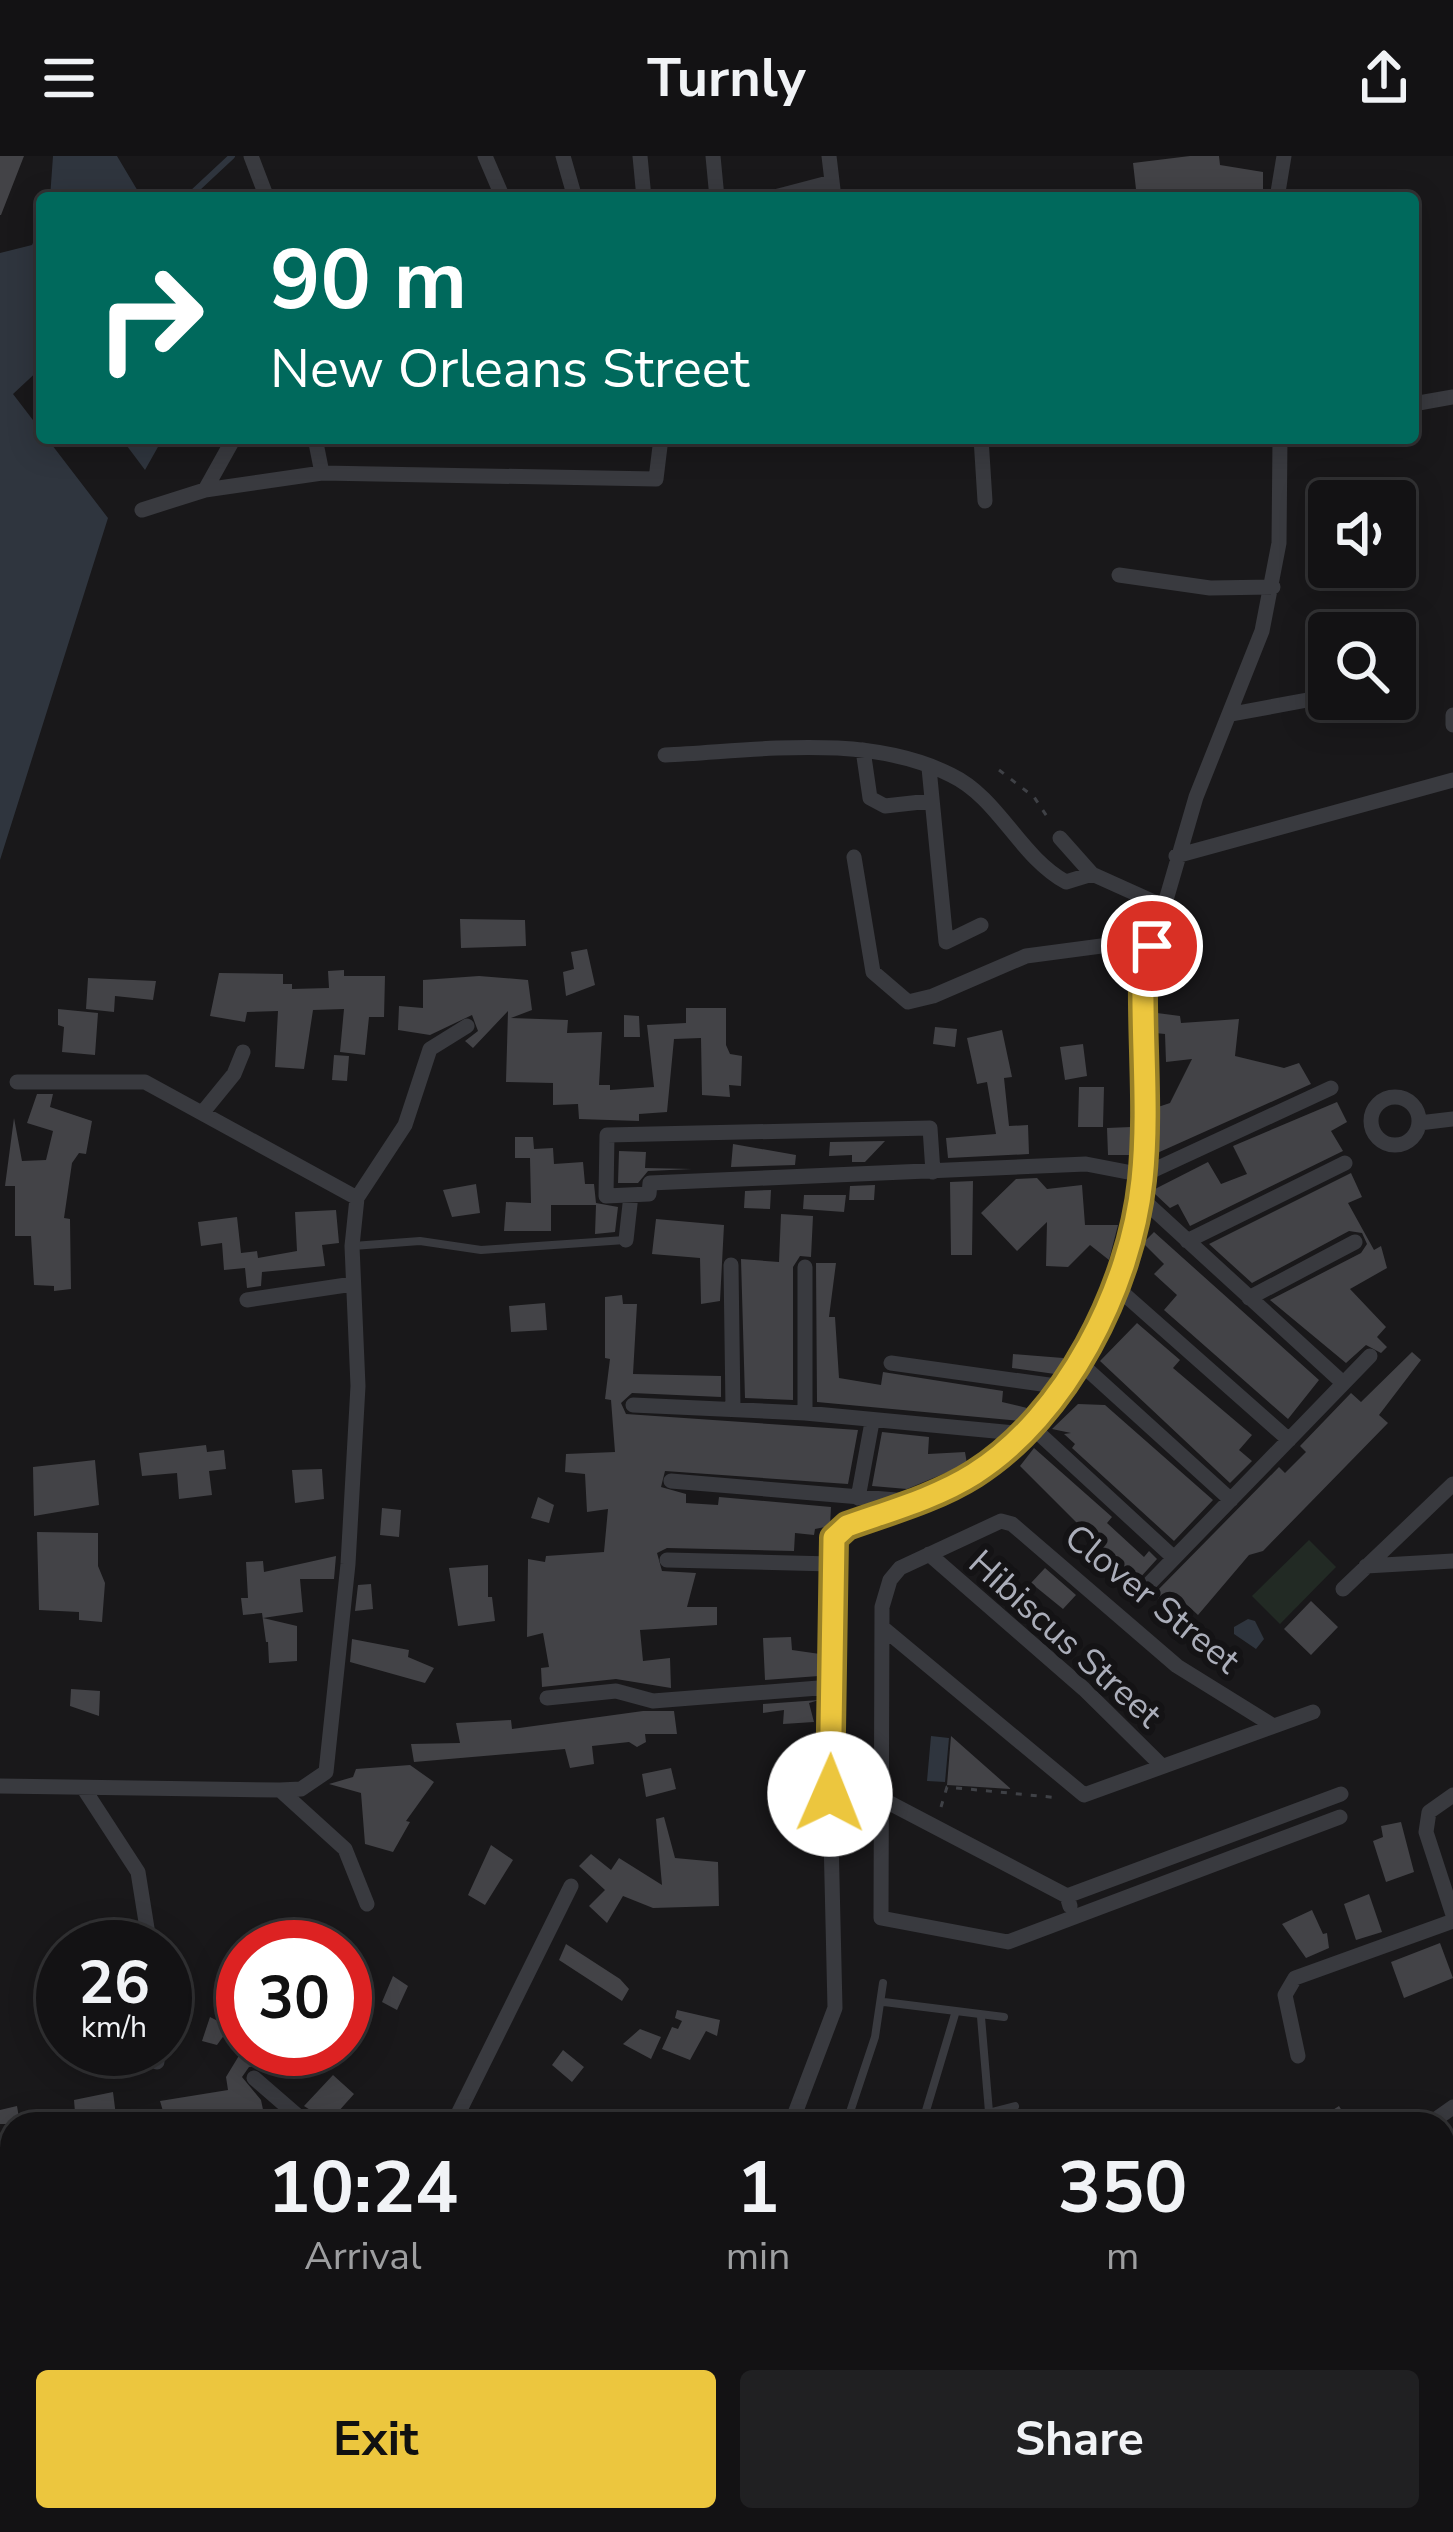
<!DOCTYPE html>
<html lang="en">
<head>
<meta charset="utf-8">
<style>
	:root { --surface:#131214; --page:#202022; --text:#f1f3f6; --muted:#9d9ea0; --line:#323234; --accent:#ecc63e }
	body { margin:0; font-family:"Nunito Sans",sans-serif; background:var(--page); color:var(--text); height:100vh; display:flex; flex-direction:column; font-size:45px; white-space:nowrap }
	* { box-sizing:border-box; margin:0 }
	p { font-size:39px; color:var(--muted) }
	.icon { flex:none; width:66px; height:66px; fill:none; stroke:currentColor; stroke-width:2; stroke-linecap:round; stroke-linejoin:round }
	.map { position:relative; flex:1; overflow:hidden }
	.sheet { position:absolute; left:0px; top:1956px; width:1455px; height:420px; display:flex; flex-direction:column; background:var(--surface); border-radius:36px 36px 0 0; box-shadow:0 6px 30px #0003,0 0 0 3px var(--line) }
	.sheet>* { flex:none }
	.hud { position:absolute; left:36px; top:36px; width:1383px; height:252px; border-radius:12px; box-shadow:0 6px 30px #0003,0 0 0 3px var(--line); background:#00695c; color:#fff; overflow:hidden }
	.fabs { position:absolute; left:1308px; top:324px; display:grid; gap:24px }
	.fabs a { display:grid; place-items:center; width:108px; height:108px; border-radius:12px; background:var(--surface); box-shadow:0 6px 30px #0003,0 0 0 3px var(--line); font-size:60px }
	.speed { position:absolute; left:36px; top:1764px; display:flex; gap:24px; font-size:60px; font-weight:700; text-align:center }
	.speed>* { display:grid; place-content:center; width:156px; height:156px; border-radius:50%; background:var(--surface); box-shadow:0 6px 30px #0003,0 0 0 3px var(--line); line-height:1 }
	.speed small { font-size:30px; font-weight:400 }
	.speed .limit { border:18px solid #d22; background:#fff; color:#111 }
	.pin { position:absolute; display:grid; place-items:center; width:102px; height:102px; color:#fff; margin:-51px; border:6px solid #fff; border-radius:50%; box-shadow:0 3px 12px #0007 }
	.me { position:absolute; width:132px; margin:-66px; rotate:1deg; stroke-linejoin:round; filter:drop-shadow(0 0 9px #0008) }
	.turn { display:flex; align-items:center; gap:42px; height:252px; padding:0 36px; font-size:54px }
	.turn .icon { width:156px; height:156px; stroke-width:2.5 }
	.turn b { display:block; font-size:84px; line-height:102px }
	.eta { display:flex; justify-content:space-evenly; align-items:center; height:204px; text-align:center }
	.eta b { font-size:72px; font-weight:700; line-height:84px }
	.action { display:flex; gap:24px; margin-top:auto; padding:24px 36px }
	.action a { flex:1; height:138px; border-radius:12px; background:var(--accent); color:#111; font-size:48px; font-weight:700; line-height:138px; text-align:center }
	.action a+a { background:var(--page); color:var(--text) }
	header { display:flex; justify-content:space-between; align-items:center; height:156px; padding:0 36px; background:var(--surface); font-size:54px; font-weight:700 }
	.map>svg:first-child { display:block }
	.green { fill:#222a24 }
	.water { fill:#2f353e }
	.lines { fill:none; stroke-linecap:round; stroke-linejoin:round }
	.stream { stroke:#2f353e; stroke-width:6 }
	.building { fill:#434347 }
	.path { stroke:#3f4146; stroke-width:3; stroke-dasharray:6 9; stroke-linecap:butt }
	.service { stroke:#393a3f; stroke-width:8 }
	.minor { stroke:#393a3f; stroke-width:15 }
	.route-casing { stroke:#998128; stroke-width:30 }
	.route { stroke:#ecc63e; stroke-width:21 }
	.labels { text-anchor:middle; stroke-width:12; stroke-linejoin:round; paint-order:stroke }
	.street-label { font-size:36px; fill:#abaeba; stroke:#141315 }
</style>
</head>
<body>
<header><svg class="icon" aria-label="menu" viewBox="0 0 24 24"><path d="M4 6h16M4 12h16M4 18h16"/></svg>Turnly<svg class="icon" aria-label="share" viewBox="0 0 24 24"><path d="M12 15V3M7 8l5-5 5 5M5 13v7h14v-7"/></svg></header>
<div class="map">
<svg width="1453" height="2376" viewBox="0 0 1453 2376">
	<rect width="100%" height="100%" fill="#19181a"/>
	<!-- green -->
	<path class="green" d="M1309 1384 1336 1411 1280 1468 1252 1440Z"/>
	<!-- water -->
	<path class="water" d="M53 0H117L142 42H50Z
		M42 68V211L13 238 108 362 0 704V97L32 89Z
		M121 282H163L145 314Z
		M1248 1463 1255 1465 1264 1483 1256 1493 1234 1478V1471Z
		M931 1580 949 1582 945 1626 927 1625Z"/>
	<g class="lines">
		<!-- stream -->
		<path class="stream" d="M187 42 232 0"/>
	</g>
	<!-- building -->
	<path class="building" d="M0 0H24L1 59H0Z
		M1190 0H1219L1220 9 1263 16V42H1137L1133 7Z
		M460 763 525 764 526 790 461 792Z
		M587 793 595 829 566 840 563 816 574 813 571 796Z
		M344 814V820H385L384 861H369L365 899 340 896 344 853 313 854 304 913 275 911 278 855 247 856 245 866 210 860 219 817 283 818V828H292V833L329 832 328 815Z
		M479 820 528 824 532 854 511 862 568 864 567 877 602 876 599 929H610V934L654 931 647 869 686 867V852H726V889L730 898 742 900 741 930 729 929 730 941 702 939 701 882 674 883 667 956 639 958V965L579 963 578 948 553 949V927L506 926 508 855 473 892 465 885 478 875 472 859 430 879 398 874 399 850 423 852V824Z
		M88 822 156 825 153 844 115 840 114 856 86 853Z
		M58 853 98 857 95 899 62 896 64 871 58 869Z
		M1157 857 1180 860 1181 867 1239 863 1235 900 1284 912 1299 907 1311 928 1155 998V952L1170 947 1192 903 1166 906 1165 878 1155 877Z
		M624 859 639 860 640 881H624Z
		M935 871 957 873 955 891 933 888Z
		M1002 874 1012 921 1004 922 1009 970 1028 969 1029 998 948 1002 946 982 996 978 987 926 977 928 967 882Z
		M1083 888 1087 920 1065 924 1060 891Z
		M334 899 349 900 347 925 332 924Z
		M1079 931H1104L1103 971H1078Z
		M37 938H53L50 951 92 965 86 998 79 997 72 1007 64 1062 70 1063 71 1133 54 1135V1130L34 1129 31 1080H15V1030H5L14 962 22 1005 46 1004 53 975 27 967Z
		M1337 946 1347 966 1331 975 1343 995 1190 1070 1178 1048 1170 1052 1155 1038 1153 1034 1208 1006 1221 1028 1247 1018 1233 990Z
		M1131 971V999H1108L1107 972Z
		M515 981H533L534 993 553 992 554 1008 583 1006 585 1028H594L596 1047 618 1051 615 1076 595 1078 596 1049H551V1075H504L506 1046 531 1047 530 1002H515Z
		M885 985 865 1006H852V999L829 1000 830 986Z
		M733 988 796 999 795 1009 731 1011Z
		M619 995 646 996 645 1012 692 1013 648 1015 638 1027H618Z
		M1351 1017 1362 1041 1348 1047 1374 1094 1381 1090 1387 1112 1350 1133 1386 1171 1377 1181 1387 1191 1381 1197 1366 1189 1346 1207 1270 1144 1361 1097 1367 1088 1362 1077 1349 1075 1252 1127 1209 1088Z
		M1037 1022 1047 1033 1082 1029 1085 1069H1118L1109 1104 1090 1089 1068 1111 1046 1110 1047 1066 1017 1095 981 1057 1016 1023Z
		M973 1025 972 1099H951L950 1026Z
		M476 1028 480 1057 452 1061 443 1034Z
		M875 1029 874 1044H849L850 1030Z
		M771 1034 770 1053 744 1052 745 1035Z
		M804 1039H846L844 1056 803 1053Z
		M336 1054 339 1087 322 1089 325 1110 262 1116 261 1130 247 1132 245 1112 224 1114 222 1087 201 1090 198 1066 237 1061 241 1097 257 1095 258 1102 297 1095 295 1056Z
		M781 1058 813 1060 811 1101 800 1100 793 1111V1244L745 1242 741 1103 779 1106Z
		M656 1063 724 1069 720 1145 701 1148 700 1102 652 1098Z
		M1154 1076 1319 1224 1288 1263 1164 1154 1177 1139 1154 1118 1164 1108 1143 1087Z
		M816 1107H836L829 1161H835L839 1222 881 1229 883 1216 1003 1235 1002 1246 1027 1252 1020 1265 817 1246Z
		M622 1139 623 1148H637L633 1218 721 1220V1241L632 1237 621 1247 626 1258 858 1274 848 1328 665 1315 661 1331 686 1338V1347L718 1349 719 1341 831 1351 830 1370 815 1373 814 1379 795 1377 794 1395 667 1392 657 1397 662 1415 696 1417 687 1451H717V1469L640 1474 643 1505 670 1502 671 1532 616 1523 542 1531 541 1512 549 1511 543 1477 527 1481 528 1403 545 1406 546 1400 604 1396 608 1353 587 1356 585 1318 565 1316 566 1298 615 1296 611 1244 605 1243 610 1203 605 1202V1141Z
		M545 1147 547 1174 511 1176 509 1150Z
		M1137 1167 1180 1204 1173 1212 1252 1279 1239 1294 1252 1305 1230 1327 1100 1205Z
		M1412 1196 1421 1204 1379 1259 1388 1267 1263 1395 1249 1399 1198 1459 1174 1437 1164 1449 1153 1439 1279 1311 1285 1317 1306 1296 1300 1290 1351 1237 1361 1246Z
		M1013 1198 1063 1202V1208L1055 1218 1012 1212Z
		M1078 1248 1105 1249 1213 1344 1174 1385 1072 1292 1075 1288 1064 1278 1071 1277 1052 1273Z
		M882 1276 929 1281 928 1298 965 1296 967 1308 907 1333 872 1330Z
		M206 1289 207 1296 224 1294 226 1313 209 1315 212 1339 179 1343 177 1317 142 1320 139 1297Z
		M1034 1292 1112 1361 1107 1367 1144 1401 1149 1395 1157 1403 1138 1424V1437L1123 1423 1128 1418 1020 1310Z
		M95 1304 99 1349 34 1360 33 1311Z
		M322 1313 324 1343 295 1347 292 1314Z
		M538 1341 554 1349 549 1367 531 1362Z
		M382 1352 401 1354 399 1381 380 1379Z
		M37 1376 98 1377V1410L105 1427 102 1466 79 1464V1456L39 1454Z
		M336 1400 334 1423H300L303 1456 263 1462 297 1470V1505L269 1507 268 1486H266L262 1457 243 1459 241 1442H248L246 1406 263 1405 264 1416Z
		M488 1409V1441H492L495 1465 458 1470 449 1412Z
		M1045 1412 1076 1439 1063 1453 1031 1427Z
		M371 1428 373 1453 355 1455 358 1429Z
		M1311 1445 1338 1471 1311 1499 1284 1473Z
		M791 1481 792 1494 820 1498 819 1520 765 1524 763 1482Z
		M352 1483 409 1494 408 1501 434 1512 425 1527 350 1506Z
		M71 1533 100 1535 99 1560 70 1550Z
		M819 1544 809 1547 814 1566 783 1568 784 1554 763 1557V1548Z
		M643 1555H674L677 1578H645L646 1586 637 1591 629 1586 592 1590 594 1608 570 1612 565 1593 414 1606 411 1588 460 1587 456 1567 511 1564 512 1573Z
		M951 1580 1011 1633 947 1629Z
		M410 1609 434 1626 406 1665 410 1666 393 1696 365 1688 361 1637 329 1628 353 1621 356 1613Z
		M671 1612 676 1633 646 1641 642 1618Z
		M664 1661 675 1702 718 1706 719 1750 653 1752 623 1740 607 1767 589 1750 605 1734 579 1710 591 1698 611 1714 619 1702 662 1729 656 1663Z
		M1401 1666 1414 1716 1386 1726 1373 1685 1383 1681 1381 1670Z
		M491 1689 513 1704 485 1749 468 1739Z
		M1369 1738 1382 1776 1356 1784 1344 1748Z
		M1312 1754 1323 1778 1327 1777 1329 1792 1306 1802 1282 1768Z
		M277 1773 298 1791H262Z
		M1440 1787 1453 1822 1404 1842 1391 1806Z
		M566 1788 620 1823 629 1833 622 1845 559 1804Z
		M345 1813 365 1824 345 1854Z
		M393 1820 408 1830 397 1854 382 1846Z
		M677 1854 720 1864 717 1880 706 1875 690 1904 662 1893 672 1871 678 1873 682 1865 675 1862Z
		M210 1861 230 1871 217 1889 202 1885Z
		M640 1873 661 1881 651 1903 623 1888Z
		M243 1893H276L268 1908 249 1911 242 1921 261 1944 266 1968H174L173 1959 165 1962 160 1945 228 1934 226 1921Z
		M563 1894 584 1911 572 1926 552 1909Z
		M333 1919 354 1938 329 1966 304 1950Z
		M113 1936 117 1968H76L74 1944Z
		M17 1950 20 1968H0V1954Z
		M1339 1950 1350 1968H1311Z"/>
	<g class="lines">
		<!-- path -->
		<path class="path" d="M999 614 1034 641 1050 665
			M941 1651 947 1631 1060 1642"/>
		<!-- service -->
		<path class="service" d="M353 1090 420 1085 481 1094 625 1084
			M884 1846 1004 1861
			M981 1861 989 1956
			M846 1968 875 1881 883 1827
			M922 1968 955 1858
			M945 1968 1015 1950
			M0 2343 12 2339
			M134 2364 151 2376
			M172 2376 211 2364"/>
		<!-- minor -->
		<path class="minor" d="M251 0 267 42
			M485 0 503 42
			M563 0 575 42
			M640 0 644 42
			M713 0 717 42
			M829 0 834 42
			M771 42 832 26
			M1277 42 1284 0
			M1413 248 1453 241
			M315 282 322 317
			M981 282 985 345
			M205 334 234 282
			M142 354 205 334 322 317 656 323 661 282
			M1119 419 1210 432 1273 431
			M1232 558 1329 540
			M1453 559V569
			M863 594 870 642 885 650 930 645
			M665 599C756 595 866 576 951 619 999 642 1019 700 1066 726L1092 718 1163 750
			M929 612 946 786 981 769
			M1060 682 1092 718
			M1176 700 1453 624
			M854 701 873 816 908 846 933 840 1026 800 1154 783
			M17 926H145L357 1042
			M1371 965a24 24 0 1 1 48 0a24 24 0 1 1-48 0Z
			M203 956 234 918 243 896
			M1419 967 1453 963
			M933 1016 930 972 607 979 606 1040 649 1038 650 1027 1086 1008 1143 1019 1331 932
			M1140 1041 1343 1227
			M626 1084 631 1039
			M1187 1085 1345 1007
			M731 1109 733 1253
			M1115 1130 1289 1284
			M1249 1142 1355 1086
			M247 1144 353 1128
			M1079 1206 1231 1344
			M891 1207 1063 1231
			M633 1249 805 1257 1026 1278
			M805 1257V1111
			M1032 1271 1174 1402
			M671 1325 908 1345
			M858 1342 872 1266
			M929 1398 1084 1533 1162 1610
			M667 1404 832 1408
			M1366 1410 1453 1405
			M1149 1428 1370 1200
			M1343 1433 1453 1328
			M883 1472 1084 1639 1313 1556
			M547 1542 616 1535 653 1545 831 1531
			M1272 1569 1177 1510 1012 1368 1001 1365 900 1412 890 1424 882 1451 881 1762 1008 1786 1340 1661
			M830 1609 883 1626
			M0 1630 280 1634 301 1633 326 1616 348 1408 358 1230 352 1090 357 1042 405 969 430 893 467 870
			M84 1633 138 1716 150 1791
			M280 1634 345 1693 367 1748
			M830 1638 882 1651
			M1453 1639 1429 1656 1426 1676 1453 1759
			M882 1643 1067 1740 1070 1750
			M1067 1740 1341 1638
			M157 1893V1906
			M1298 1900 1285 1839 1295 1822 1453 1765
			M254 1922 307 1968
			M453 1968 571 1730
			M791 1968 835 1852 830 1638 834 1382 847 1370 973 1319 1026 1278 1079 1206 1115 1130 1143 1019V823L1196 641 1262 475 1279 387 1280 282
			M1429 1968 1453 1951
			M1443 2149 1453 2142
			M1443 2197 1453 2176
			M681 2364 683 2376
			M1371 2364 1418 2376
			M911 2376 965 2364"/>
	</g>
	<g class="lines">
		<!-- route casing -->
		<g class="route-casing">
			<path id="route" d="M830 1638 834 1382 847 1370C889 1355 936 1342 974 1318 1066 1260 1131 1131 1142 1024 1149 958 1142 889 1143 823L1152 790"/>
		</g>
		<!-- route -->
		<use href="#route" class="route"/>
	</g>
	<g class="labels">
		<!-- street labels -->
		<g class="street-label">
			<text transform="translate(1153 1442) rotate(39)" y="13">Clover Street</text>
			<text transform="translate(1066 1482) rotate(42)" y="13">Hibiscus Street</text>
		</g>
	</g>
</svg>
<div class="fabs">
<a><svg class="icon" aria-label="sound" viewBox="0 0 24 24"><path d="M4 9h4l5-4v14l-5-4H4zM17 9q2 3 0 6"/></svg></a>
<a><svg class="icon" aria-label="search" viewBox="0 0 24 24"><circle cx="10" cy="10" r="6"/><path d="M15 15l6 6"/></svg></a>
</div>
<div class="speed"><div>26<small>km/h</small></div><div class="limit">30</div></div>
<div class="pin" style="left:1152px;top:790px;background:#d93025"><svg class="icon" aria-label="arrive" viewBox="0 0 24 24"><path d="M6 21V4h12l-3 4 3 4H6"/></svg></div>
<svg class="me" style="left:830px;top:1638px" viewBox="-20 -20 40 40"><circle r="19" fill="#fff"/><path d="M0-13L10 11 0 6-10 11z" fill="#ecc63e"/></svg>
<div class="hud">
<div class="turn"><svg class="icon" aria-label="right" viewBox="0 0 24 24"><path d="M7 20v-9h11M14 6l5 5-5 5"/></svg><div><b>90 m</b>New Orleans Street</div></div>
</div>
<section class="sheet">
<div class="eta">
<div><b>10:24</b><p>Arrival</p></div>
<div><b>1</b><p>min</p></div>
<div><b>350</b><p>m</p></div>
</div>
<div class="action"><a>Exit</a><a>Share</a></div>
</section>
</div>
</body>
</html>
